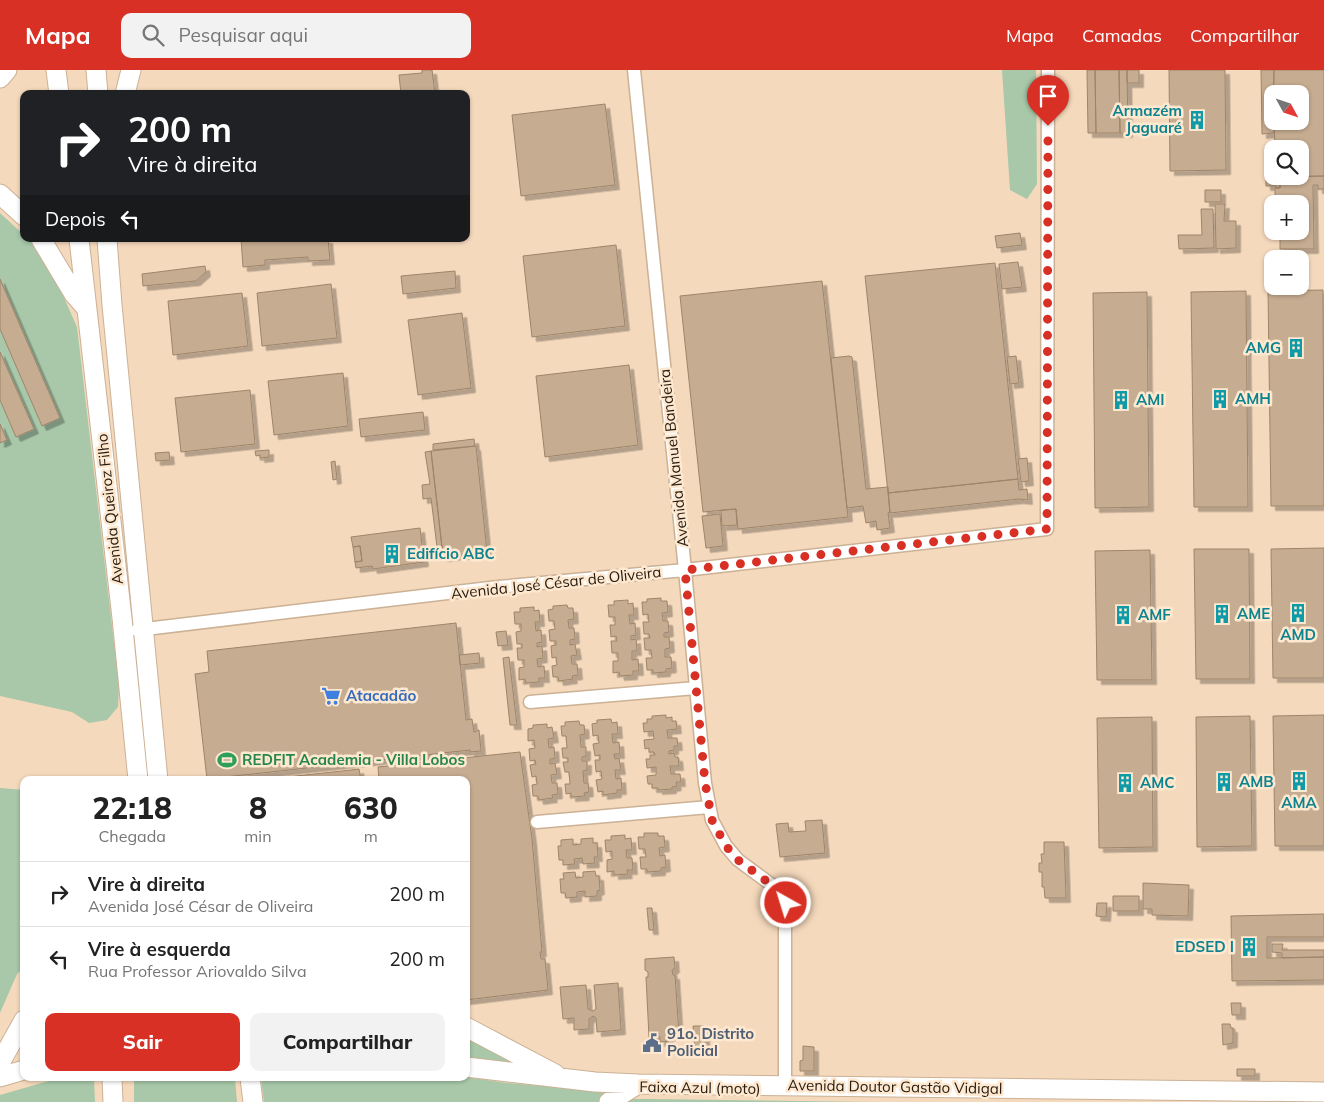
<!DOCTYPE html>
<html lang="pt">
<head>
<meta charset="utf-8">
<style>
	:root { --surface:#fff; --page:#f2f2f2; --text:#222; --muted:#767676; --line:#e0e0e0; --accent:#d93025 }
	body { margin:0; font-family:Mulish,sans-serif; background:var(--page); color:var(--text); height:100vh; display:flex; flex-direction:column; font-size:19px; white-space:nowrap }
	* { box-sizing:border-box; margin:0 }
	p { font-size:16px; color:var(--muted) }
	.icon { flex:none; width:28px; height:28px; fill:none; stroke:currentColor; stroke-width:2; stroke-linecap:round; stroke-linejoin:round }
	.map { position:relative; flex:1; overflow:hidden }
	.details { position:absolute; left:20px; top:706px; width:450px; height:305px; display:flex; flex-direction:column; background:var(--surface); border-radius:10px; box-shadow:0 1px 4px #0004 }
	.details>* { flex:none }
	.hud { position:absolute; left:20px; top:20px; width:450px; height:152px; border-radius:10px; box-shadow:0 1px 4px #0004; background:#202124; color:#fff; overflow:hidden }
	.needle { width:32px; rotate:130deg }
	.controls { position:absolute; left:1264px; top:15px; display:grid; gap:10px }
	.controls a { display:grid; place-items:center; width:45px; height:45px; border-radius:10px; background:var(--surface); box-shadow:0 1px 4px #0004; font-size:25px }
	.pin { position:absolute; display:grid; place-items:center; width:42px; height:42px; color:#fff; margin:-51px -21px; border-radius:50% 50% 50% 0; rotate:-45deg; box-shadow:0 0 5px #0007 }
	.pin .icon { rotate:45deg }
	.me { position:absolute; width:55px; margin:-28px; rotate:321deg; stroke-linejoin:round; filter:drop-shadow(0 0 4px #0008) }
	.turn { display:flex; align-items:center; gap:18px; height:105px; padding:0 25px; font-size:22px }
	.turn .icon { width:65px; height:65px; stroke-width:2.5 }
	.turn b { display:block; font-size:35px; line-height:42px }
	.then { display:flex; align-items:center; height:48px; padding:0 25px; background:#0003; gap:10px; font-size:19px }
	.eta { display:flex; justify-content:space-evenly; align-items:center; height:85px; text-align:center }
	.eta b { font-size:30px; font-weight:800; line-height:35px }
	.cta { display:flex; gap:10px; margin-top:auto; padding:10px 25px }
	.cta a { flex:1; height:58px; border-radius:10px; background:var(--accent); color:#fff; font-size:20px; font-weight:800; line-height:58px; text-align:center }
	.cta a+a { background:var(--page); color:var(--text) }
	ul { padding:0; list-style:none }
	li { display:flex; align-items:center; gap:15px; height:65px; padding:0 25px; border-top:1px solid var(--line) }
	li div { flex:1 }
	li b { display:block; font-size:19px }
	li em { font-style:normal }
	header { display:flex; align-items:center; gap:30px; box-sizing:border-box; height:70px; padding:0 25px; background:var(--accent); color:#fff }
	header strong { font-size:24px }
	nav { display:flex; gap:28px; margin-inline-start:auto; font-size:18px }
	.search { width:350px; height:45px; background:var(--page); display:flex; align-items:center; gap:12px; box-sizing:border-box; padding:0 18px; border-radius:10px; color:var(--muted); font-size:19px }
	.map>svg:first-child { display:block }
	.green { fill:#a8c8a9 }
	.building { fill:#c6ac90; stroke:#9e856a; filter:url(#shadow) }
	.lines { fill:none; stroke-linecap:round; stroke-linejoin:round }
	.minor-casing { stroke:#cbb195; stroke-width:15 }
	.highway-casing { stroke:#cbb195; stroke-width:21 }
	.minor { stroke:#fff; stroke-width:12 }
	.highway { stroke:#fff; stroke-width:19 }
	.route { stroke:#d93025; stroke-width:9; stroke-dasharray:0 16.2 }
	.labels { text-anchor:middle; stroke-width:5; stroke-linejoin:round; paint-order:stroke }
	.culture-label { font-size:15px; font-weight:bold; fill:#0d838f; stroke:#fee8d0; text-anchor:start }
	.street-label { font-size:15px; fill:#251b10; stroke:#fee8d0 }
	.shop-label { font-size:15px; font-weight:bold; fill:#366cbe; stroke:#fee8d0; text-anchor:start }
	.leisure-label { font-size:15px; font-weight:bold; fill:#27864d; stroke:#fee8d0; text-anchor:start }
	.service-label { font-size:15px; font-weight:bold; fill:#4e5e75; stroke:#fee8d0; text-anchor:start }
</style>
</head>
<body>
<header>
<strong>Mapa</strong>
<div class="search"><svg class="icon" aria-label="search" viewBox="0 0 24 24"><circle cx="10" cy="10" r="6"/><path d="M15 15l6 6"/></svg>Pesquisar aqui</div>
<nav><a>Mapa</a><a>Camadas</a><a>Compartilhar</a></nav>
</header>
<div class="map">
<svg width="1324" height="1032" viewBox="0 0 1324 1032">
	<defs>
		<filter id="shadow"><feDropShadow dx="4.5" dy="4.5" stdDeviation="0" flood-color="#0004"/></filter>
	</defs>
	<rect width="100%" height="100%" fill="#f5d9bc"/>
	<!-- green -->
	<path class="green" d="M1002 0H1036L1037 114 1027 129 1010 120Z
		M0 143 24 165V169H28C50 191 64 228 77 257L119 616 118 637 107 650 89 653 72 642 0 626Z
		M0 718 24 720V898L17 904 0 943Z
		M466 968 511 989 514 994 509 996 466 988Z
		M466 1007 507 1013 600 1021 604 1023 605 1028 601 1032H264L261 1008Z
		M59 1008H94L95 1032H0V1025Z
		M134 1008H235L237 1032H134Z
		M628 1029H646L873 1032H623Z"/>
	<!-- building -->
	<path class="building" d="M422 0H432L435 24H401L399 5 422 3Z
		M1087 0H1095L1096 63H1088Z
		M1095 0H1119L1120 63H1096Z
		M1119 0H1127L1128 63H1120Z
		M1127 0H1139V13H1127Z
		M1169 0H1225L1226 100 1170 101Z
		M1261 0H1274L1272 51H1274V63L1262 64Z
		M1274 0H1324V106L1275 107 1300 106V79H1275L1274 51H1300V24H1274Z
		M605 34 615 115 521 126 512 45Z
		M1324 106V119H1318V115H1313L1314 179H1280V161H1300V134H1275V118H1280V107Z
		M1266 107H1280V118H1276V116H1266Z
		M1205 120H1221V132H1205Z
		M1215 134H1225L1224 151H1236V178L1216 179Z
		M1201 139H1213L1214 178 1179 179 1178 165H1202Z
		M1020 163 1022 175 997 178 995 166Z
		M241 169H328L330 190 308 191V187L265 190V195L243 197Z
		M616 175 625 256 532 267 523 186Z
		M1018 192 1022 217 1002 219 999 194Z
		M995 193 1018 409 888 423 865 206Z
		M205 196 206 202 196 211 143 216 142 204Z
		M455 201 456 218 403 224 401 206Z
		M0 209 60 348 42 356 0 259Z
		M822 211 848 447 738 459 736 439 703 442 680 226Z
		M331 214 337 268 262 276 257 223Z
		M1323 220 1324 436H1271L1268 221Z
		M1246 221 1248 437H1194L1191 222Z
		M1147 222 1149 437 1095 438 1093 223Z
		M242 223 248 276 173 285 168 231Z
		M462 243 471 318 418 325 408 250Z
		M0 282 34 359 16 367 0 330Z
		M849 286 852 287 866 419 888 417 890 442 888 443 890 458 877 460 876 451 866 453 863 436 847 438 831 288Z
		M1016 286 1019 313 1010 314 1007 287Z
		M629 295 638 375 545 387 536 306Z
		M343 303 348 356 274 365 268 311Z
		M250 320 255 374 181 382 175 328Z
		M423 342 425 360 361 367 359 349Z
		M0 354 7 370 0 373Z
		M474 369 475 376 433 380V374Z
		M476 376 487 482 443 487 431 381Z
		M269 380V387L260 388V385L256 386 255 381Z
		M431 381 443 485H438L431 428 423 429 422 415 430 414 425 382Z
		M169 382 170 390 156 391 155 383Z
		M1027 388 1029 411 1021 412 1018 389Z
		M335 391 337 409 333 410 331 392Z
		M1018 409 1019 420 1027 419 1028 430 1019 429 890 443 888 423Z
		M736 439 737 455 722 456 721 440Z
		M720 444 723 476 706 478 702 446Z
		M420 458 424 492 373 499 372 496 356 498 355 492 362 491 360 476 353 477 351 467Z
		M360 476 362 491 355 492 353 477Z
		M1324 478V608H1273L1271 479Z
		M1194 479H1249L1250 609H1196Z
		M1150 480 1152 610H1097L1095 481Z
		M661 528V531H667L668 542 662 543 663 551H668L669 562 664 563V567H669L670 578 665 579V587H671L672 598 666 599V602L653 603V600H647L646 588H652L651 580H645L644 568H650L649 564H644L643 552H649L648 544 643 545 642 532H647V529Z
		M628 530V534L633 533 634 545H629L630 554 635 553 636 565 631 566V570L636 569 637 581H632V590L638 589 639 601H633V605L620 606 619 602 613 603V591H618V583H612L611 571H617L616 566 611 567 610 555H615V547H609L608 535H614V531Z
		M567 535 568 538H573L574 549 568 550 569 558H574L575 569 570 570V575L575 574 577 585 571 586 572 594H577L578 605 572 606 573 609 559 611 558 607H553L552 596 557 595 556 587 552 588 551 576 556 575V571H550L549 560 555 559 554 551H549L548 540 553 539V536Z
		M534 537V541L539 540 540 552H535L536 561 541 560 542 572 537 573V577L542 576 543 588 537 589 538 597 544 596 545 608H539V612L526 613 525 609 519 610V598L524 597V590H518L517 578H522V574H517L516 562 521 561V554H515L514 542H520V538Z
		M456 553 466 650 472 649 474 662 479 660 481 681 470 682V680L207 709 195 604 209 602 207 581Z
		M506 561 508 575 498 576 496 562Z
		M479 583 480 593 460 595 459 585Z
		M509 587 517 655H510L503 588Z
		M666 645V648L672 647V651H676L677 659 667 660 668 668H677L678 676H674V680L669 681V684L674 683 675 687H678L679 696H670L671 704H680L681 712H676L677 716 672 717V719L658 720V718H652V714H648L647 706 656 705V697L647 698 646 689H650V685H655L654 682H649V678L645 679 644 670 654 669 653 661 644 662 643 653H647V649H652V646Z
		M1324 645V776H1275L1273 646Z
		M1250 646 1252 776 1197 777 1196 647Z
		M1152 647 1153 777 1099 778 1097 648Z
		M611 649 612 653 617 652 618 664H612L613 673 619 672 620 684H614L615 689 619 688 621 700H615L616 709 621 708 622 720H617V723L603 725V721L598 722 596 710 602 709 601 701 596 702 595 690H600V685L595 686 593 674 599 673 598 665 593 666 592 654 597 653V650Z
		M579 651 580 655H584L585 664 580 665 581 677H586V686L582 687V691H587V700L583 701 584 713H588L589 722 584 723 585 726 571 727V723L566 724 565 714H570L569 702H565L563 692H568V688H563L562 678H567L566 666H562L561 656H565V652Z
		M547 654V658L552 657 554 668 548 669 549 678 554 677 555 688 550 689V694L555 693 557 704 551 705 552 713H557L558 724 552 725 553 728 539 730 538 726H533L532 715 537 714 536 706 532 707 530 695 536 694 535 690 530 691 529 679 535 678 534 670 528 671V659L533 658V655Z
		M520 682 532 769 542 882H540L541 889H545L548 920 466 930V710H379L378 697Z
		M359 699 361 710H259L351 700Z
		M822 750 825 783 780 787 776 754 788 753 789 762 806 761 805 751Z
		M644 763H658V766H664L665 777 659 778 660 786 665 785 666 797 661 798V801L647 802V799H641L640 787H646L645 779H639L638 767H644Z
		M625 765V769L631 768 632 780H626L627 788H632L633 800H627L628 804 614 805V801L607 802V790L612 789V781L606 782 605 770H611V766Z
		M593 768V773H597L598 787H594L595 793 583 794 582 788 574 789 575 794 563 795V790H559L558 776H561V770L573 769V775L581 774V769Z
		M1044 772H1064L1066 828H1045L1044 817H1042V802H1039V793H1042L1041 784H1044Z
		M595 801 596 806H599L600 820 597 821V826L585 827V821L577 822V827L566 828 565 823H561L560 809H564L563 803 575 802 576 808 583 807V802Z
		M1143 813 1189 815 1188 846 1152 845V839H1143Z
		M1113 826H1139V841H1113Z
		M1097 833H1107L1106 847 1096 846Z
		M647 838H652L654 860H649Z
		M1324 844V867H1267V888L1324 887V910L1232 911 1231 846Z
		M1272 874H1283L1282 880H1324V887L1282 888V883L1272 882Z
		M674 887 675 898 672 900 673 905H675L679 965 668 966 669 971 660 972V967H649L646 907H648V902L645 900V889Z
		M618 913 621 960 597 962 596 948 593 946 589 949V959L574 960V948L563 949 560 917 586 915 588 939 593 941 596 939 594 915Z
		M1231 933H1241V945H1232Z
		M1222 954H1230L1231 958H1233V973L1223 975Z
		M693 956H704L706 982H695Z
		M803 976 814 977V1001H800V991L803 990Z
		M1237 999H1255V1006H1237Z"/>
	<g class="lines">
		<!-- minor casing -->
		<g class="minor-casing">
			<path id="minor" d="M634 0 685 500 705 713 712 750 726 776 738 790 780 821 785 833V1015
				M137 560 498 517 685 500 1047 459 1048 0
				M530 632 696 618
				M537 752 709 737"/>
		</g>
		<!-- highway casing -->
		<g class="highway-casing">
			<path id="highway" d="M56 0 59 24
				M96 0 98 24
				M0 8 7 0
				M125 24 131 0
				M0 124 24 146
				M41 169 74 224 87 239
				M79 169 122 548 138 710
				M107 169 112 235 158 710
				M466 957 555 1004
				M0 993 24 950
				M466 997 595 1012 638 1014 1324 1022
				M0 1007 24 1000
				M112 1008 113 1032
				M250 1008 253 1032
				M609 1032 638 1014"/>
		</g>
		<!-- minor -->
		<use href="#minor" class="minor"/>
		<!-- highway -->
		<use href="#highway" class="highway"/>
	</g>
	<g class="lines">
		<!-- route -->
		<path class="route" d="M786 833 784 826 780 821 738 790 726 776 712 750 705 712 685 500 1047 459 1048 56"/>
	</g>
	<!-- icons -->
	<defs>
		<g id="building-bare" transform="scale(1.5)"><path d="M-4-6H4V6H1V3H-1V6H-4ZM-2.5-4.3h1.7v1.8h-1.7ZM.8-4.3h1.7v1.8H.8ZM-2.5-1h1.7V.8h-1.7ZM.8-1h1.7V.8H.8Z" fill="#0f9aa8" stroke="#fee8d0" stroke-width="2.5" paint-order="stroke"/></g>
		<g id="supermarket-bare" transform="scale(1.5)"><path d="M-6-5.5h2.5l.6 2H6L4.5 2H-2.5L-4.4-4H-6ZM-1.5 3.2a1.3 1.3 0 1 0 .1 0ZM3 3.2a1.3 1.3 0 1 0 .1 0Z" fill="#3f7fe0" stroke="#fee8d0" stroke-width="2.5" paint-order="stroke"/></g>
		<g id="stadium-bare" transform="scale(1.5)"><path d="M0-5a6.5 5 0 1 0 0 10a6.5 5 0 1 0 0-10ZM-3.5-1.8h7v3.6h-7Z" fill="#2e9e5b" stroke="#fee8d0" stroke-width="2.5" paint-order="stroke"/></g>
		<g id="civic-bare" transform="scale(1.5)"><path d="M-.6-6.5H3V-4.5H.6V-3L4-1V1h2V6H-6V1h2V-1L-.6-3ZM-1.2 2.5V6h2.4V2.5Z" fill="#5c6f8a" stroke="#fee8d0" stroke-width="2.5" paint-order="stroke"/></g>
	</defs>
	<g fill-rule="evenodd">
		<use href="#building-bare" x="1197" y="50"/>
		<use href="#building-bare" x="1296" y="278"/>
		<use href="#building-bare" x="1220" y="329"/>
		<use href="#building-bare" x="1121" y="330"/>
		<use href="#building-bare" x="392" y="484"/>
		<use href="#building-bare" x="1298" y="543"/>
		<use href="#building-bare" x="1222" y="544"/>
		<use href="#building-bare" x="1123" y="545"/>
		<use href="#supermarket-bare" x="331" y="626"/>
		<use href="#stadium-bare" x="227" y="690"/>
		<use href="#building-bare" x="1299" y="711"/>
		<use href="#building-bare" x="1224" y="712"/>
		<use href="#building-bare" x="1125" y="713"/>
		<use href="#building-bare" x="1249" y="877"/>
		<use href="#civic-bare" x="652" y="973"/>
	</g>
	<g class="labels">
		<!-- culture labels -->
		<g class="culture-label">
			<text x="1182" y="46" text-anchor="end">Armazém<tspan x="1182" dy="17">Jaguaré</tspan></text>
			<text x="1281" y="283" text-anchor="end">AMG</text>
			<text x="1235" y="334">AMH</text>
			<text x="1136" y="335">AMI</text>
			<text x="407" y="489">Edifício ABC</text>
			<text x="1237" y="549">AME</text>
			<text x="1138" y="550">AMF</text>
			<text x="1298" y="570" text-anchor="middle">AMD</text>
			<text x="1239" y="717">AMB</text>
			<text x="1140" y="718">AMC</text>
			<text x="1299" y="738" text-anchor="middle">AMA</text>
			<text x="1234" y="882" text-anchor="end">EDSED I</text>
		</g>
		<!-- street labels -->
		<g class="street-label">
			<text transform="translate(674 388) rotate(-96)" y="5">Avenida Manuel Bandeira</text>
			<text transform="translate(110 439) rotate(-96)" y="5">Avenida Queiroz Filho</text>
			<text transform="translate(556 513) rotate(-6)" y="5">Avenida José César de Oliveira</text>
			<text transform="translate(895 1017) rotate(1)" y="5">Avenida Doutor Gastão Vidigal</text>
			<text transform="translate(700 1018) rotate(1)" y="5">Faixa Azul (moto)</text>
		</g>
		<!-- shop labels -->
		<g class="shop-label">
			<text x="346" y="631">Atacadão</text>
		</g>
		<!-- leisure labels -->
		<g class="leisure-label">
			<text x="242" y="695">REDFIT Academia - Villa Lobos</text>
		</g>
		<!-- service labels -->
		<g class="service-label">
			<text x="667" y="969">91o. Distrito<tspan x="667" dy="17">Policial</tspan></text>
		</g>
	</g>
</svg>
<div class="controls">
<a><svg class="needle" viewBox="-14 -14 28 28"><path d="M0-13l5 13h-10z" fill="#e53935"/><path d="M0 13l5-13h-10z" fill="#767676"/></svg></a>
<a><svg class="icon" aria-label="search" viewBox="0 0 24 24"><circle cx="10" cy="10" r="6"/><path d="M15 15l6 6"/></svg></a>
<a>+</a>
<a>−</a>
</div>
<div class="pin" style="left:1048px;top:56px;background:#d93025"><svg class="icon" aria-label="arrive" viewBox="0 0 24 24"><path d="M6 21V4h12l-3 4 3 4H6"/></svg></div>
<svg class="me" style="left:786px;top:833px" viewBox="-20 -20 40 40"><circle r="17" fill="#d93025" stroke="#fff" stroke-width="3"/><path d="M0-11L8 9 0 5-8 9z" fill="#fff"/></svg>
<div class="hud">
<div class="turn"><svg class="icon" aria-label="right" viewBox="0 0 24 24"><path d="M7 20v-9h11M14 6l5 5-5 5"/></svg><div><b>200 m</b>Vire à direita</div></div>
<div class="then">Depois<svg class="icon" aria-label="left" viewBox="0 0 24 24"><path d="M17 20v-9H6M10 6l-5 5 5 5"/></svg></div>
</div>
<section class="details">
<div class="eta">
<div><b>22:18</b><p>Chegada</p></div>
<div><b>8</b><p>min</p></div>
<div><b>630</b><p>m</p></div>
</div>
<ul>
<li><svg class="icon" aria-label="right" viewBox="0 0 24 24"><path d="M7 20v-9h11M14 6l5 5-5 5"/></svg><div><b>Vire à direita</b><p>Avenida José César de Oliveira</p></div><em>200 m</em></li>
<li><svg class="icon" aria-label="left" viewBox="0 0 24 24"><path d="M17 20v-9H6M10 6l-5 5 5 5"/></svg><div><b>Vire à esquerda</b><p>Rua Professor Ariovaldo Silva</p></div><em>200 m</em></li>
</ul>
<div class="cta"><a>Sair</a><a>Compartilhar</a></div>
</section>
</div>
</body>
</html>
